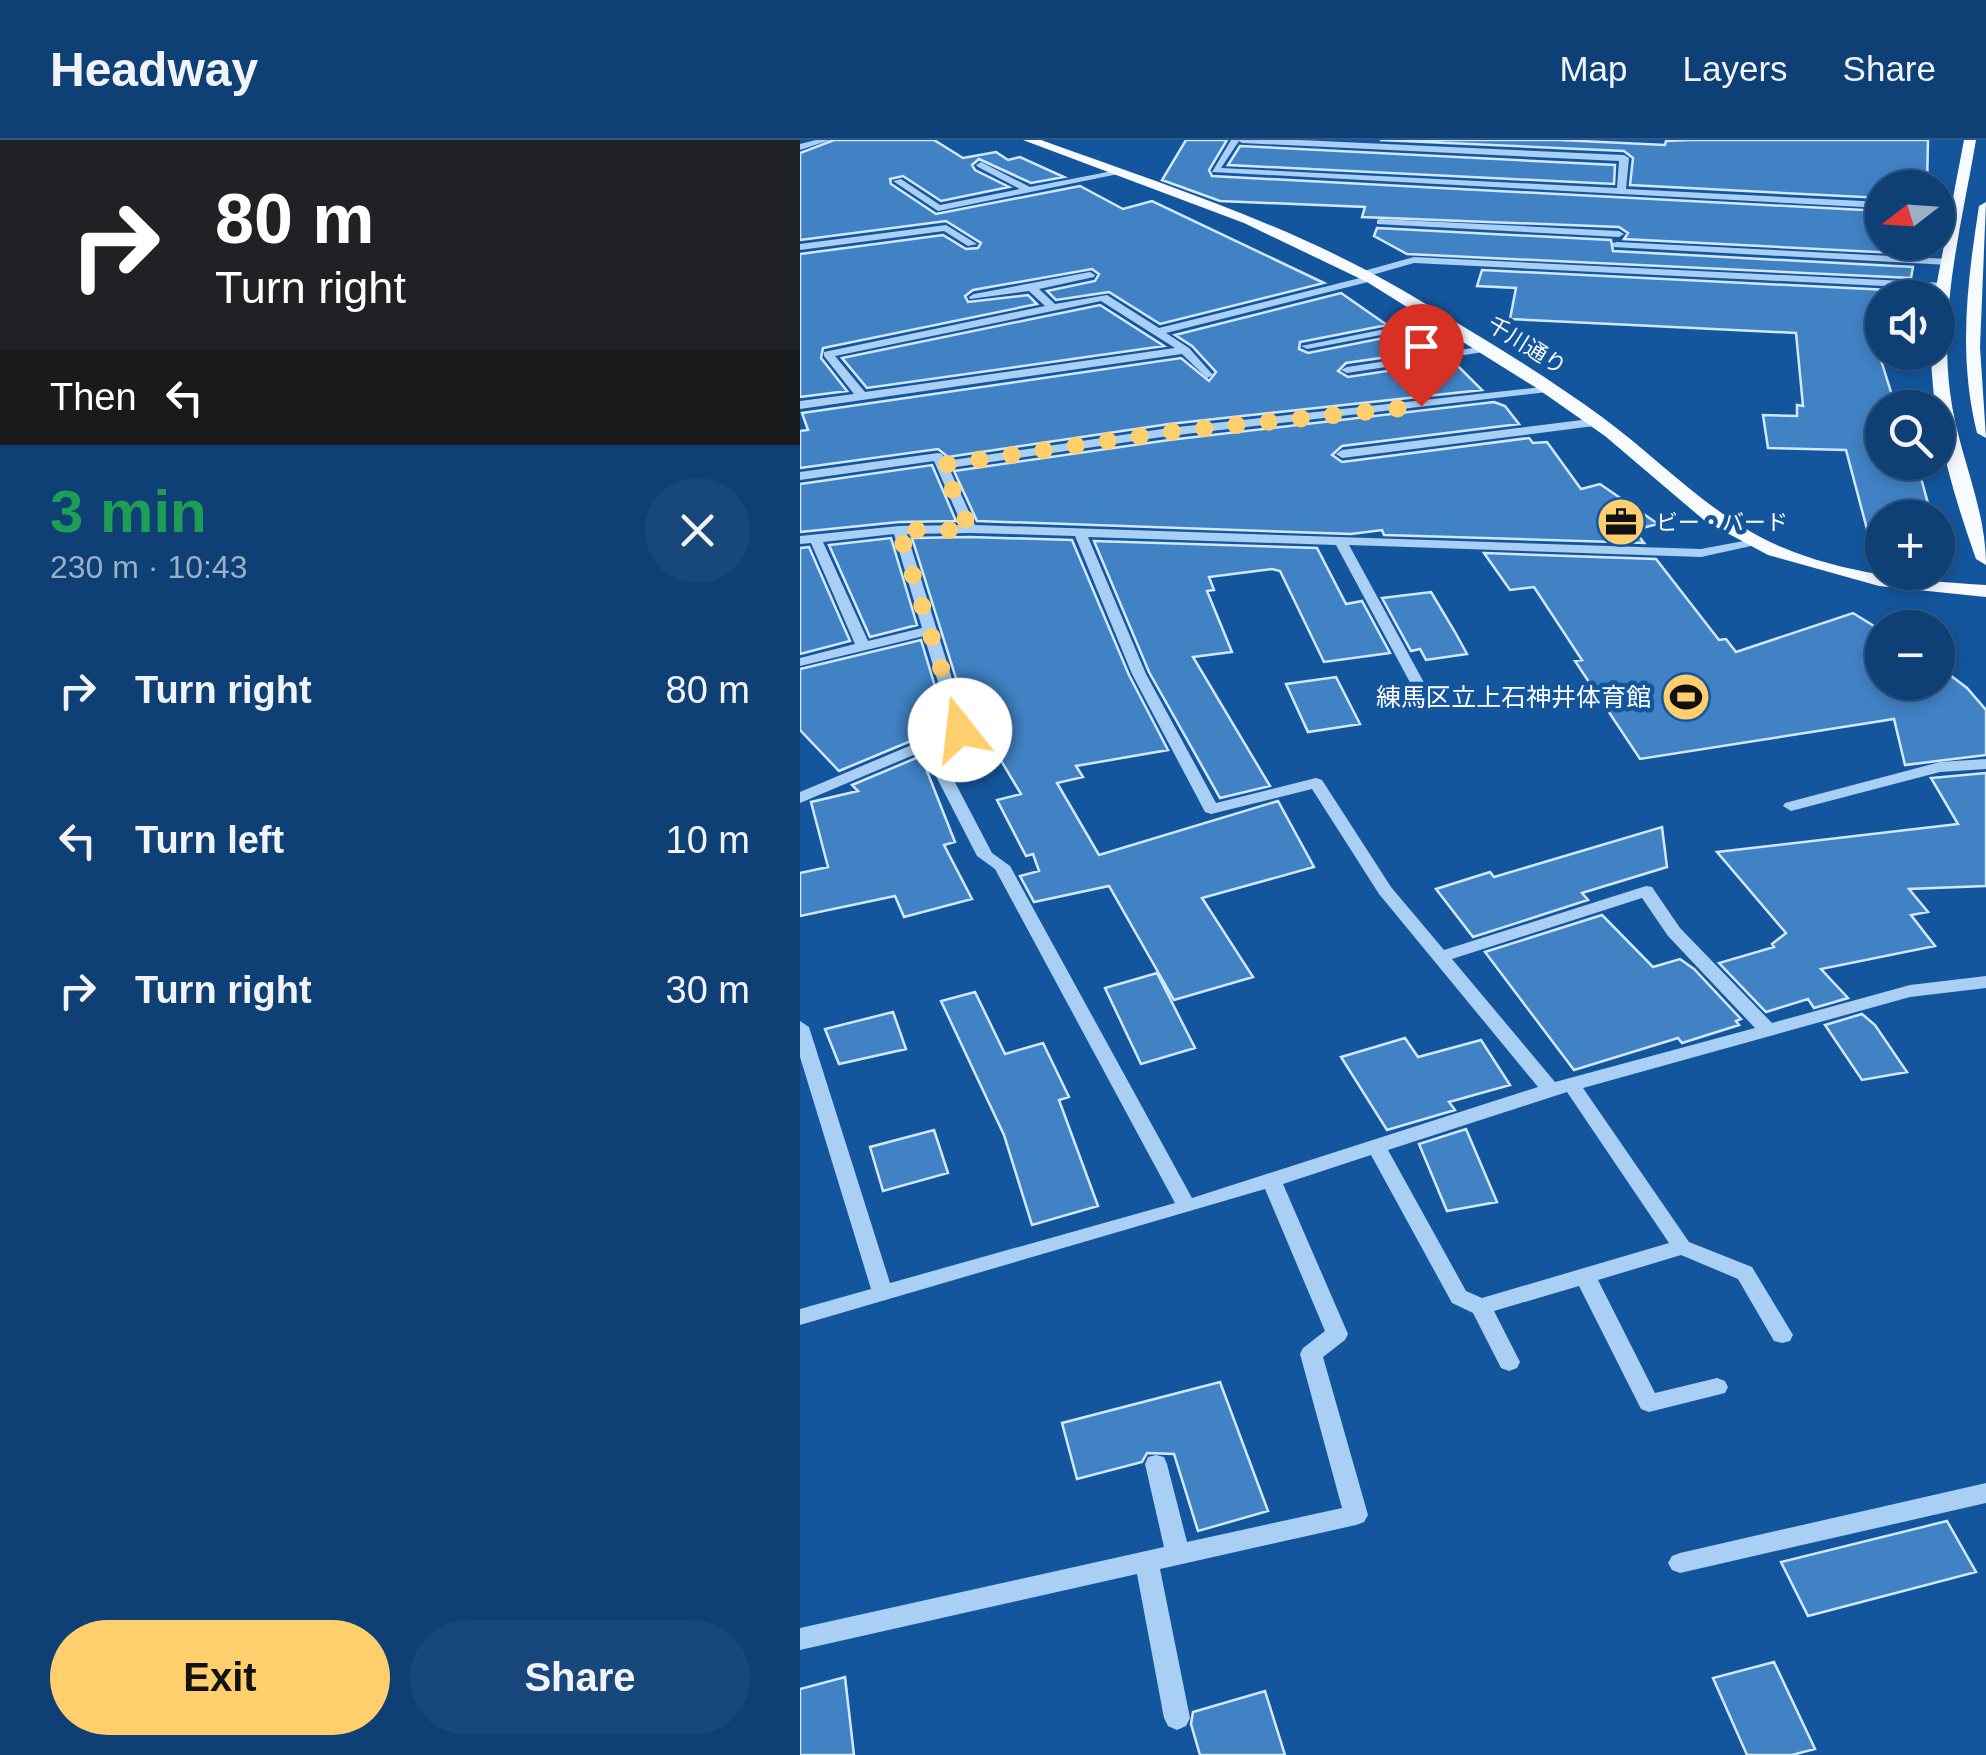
<!DOCTYPE html>
<html lang="en">
<head>
<meta charset="utf-8">
<style>
	:root { --surface:#0e4076; --page:#17477b; --text:#f1f3f6; --muted:#9bafc5; --line:#2e5988; --accent:#ffce6d }
	body { margin:0; font-family:Helvetica,"Noto Sans JP",sans-serif; background:var(--page); color:var(--text); height:100vh; display:flex; flex-direction:column; font-size:38px; white-space:nowrap }
	* { box-sizing:border-box; margin:0 }
	p { font-size:32px; color:var(--muted) }
	.icon { flex:none; width:55px; height:55px; fill:none; stroke:currentColor; stroke-width:2; stroke-linecap:round; stroke-linejoin:round }
	.map { position:relative; flex:1; overflow:hidden }
	.side { display:flex; flex-direction:column; background:var(--surface); width:800px }
	.side>* { flex:none }
	.top-card { background:#202124; color:#fff; overflow:hidden }
	.needle { width:65px; rotate:253deg }
	.tools { position:absolute; left:1065px; top:30px; display:grid; gap:20px }
	.tools a { display:grid; place-items:center; width:90px; height:90px; border-radius:50%; background:var(--surface); box-shadow:0 5px 15px #0003,0 0 0 2px var(--line); font-size:50px }
	.pin { position:absolute; display:grid; place-items:center; width:85px; height:85px; color:#fff; margin:-102px -42px; border-radius:50% 50% 50% 0; rotate:-45deg; box-shadow:0 0 10px #0007 }
	.pin .icon { rotate:45deg }
	.me { position:absolute; width:110px; margin:-55px; rotate:344deg; stroke-linejoin:round; filter:drop-shadow(0 0 8px #0008) }
	.turn { display:flex; align-items:center; gap:35px; height:210px; padding:0 50px; font-size:45px }
	.turn .icon { width:130px; height:130px; stroke-width:2.5 }
	.turn b { display:block; font-size:70px; line-height:85px }
	.then { display:flex; align-items:center; height:95px; padding:0 50px; background:#0003; gap:20px; font-size:38px }
	.round { display:grid; place-items:center; flex:none; width:105px; height:105px; border-radius:52px; background:var(--page) }
	.overview { display:flex; align-items:center; justify-content:space-between; height:170px; padding:0 50px }
	h1 { font-size:60px; font-weight:700; line-height:75px; color:#1e9e55 }
	.primary-button { display:flex; gap:20px; margin-top:auto; padding:20px 50px }
	.primary-button a { flex:1; height:115px; border-radius:60px; background:var(--accent); color:#111; font-size:40px; font-weight:700; line-height:115px; text-align:center }
	.primary-button a+a { background:var(--page); color:var(--text) }
	ul { padding:0; list-style:none }
	li { display:flex; align-items:center; gap:30px; height:150px; padding:0 50px }
	li div { flex:1 }
	li b { display:block; font-size:38px }
	li em { font-style:normal }
	header { display:flex; align-items:center; gap:60px; box-sizing:border-box; height:140px; padding:0 50px; background:var(--surface); border-bottom:2px solid var(--line) }
	header strong { font-size:48px }
	nav { display:flex; gap:55px; margin-inline-start:auto; font-size:35px }
	main { display:flex; flex:1; min-height:0 }
	.map>svg:first-child { display:block }
	.building { fill:#4182c5; stroke:#d2e8fd; stroke-width:2.5 }
	.lines { fill:none; stroke-linecap:round; stroke-linejoin:round }
	.minor { fill:#aacff4; fill-rule:evenodd }
	.major { fill:#f7faff; fill-rule:evenodd }
	.route { stroke:#ffce6d; stroke-width:18; stroke-dasharray:0 32.4 }
	.labels { text-anchor:middle; stroke-width:9; stroke-linejoin:round; paint-order:stroke }
	.far-street-label { font-size:22px; fill:#fff; stroke:#13569d }
	.far-poi-label { font-size:22px; fill:#fff; stroke:#13569d; text-anchor:start }
	.poi-label { font-size:25px; fill:#fff; stroke:#13569d; text-anchor:end }
</style>
</head>
<body>
<header>
<strong>Headway</strong>
<nav><a>Map</a><a>Layers</a><a>Share</a></nav>
</header>
<main>
<section class="side">
<div class="top-card">
<div class="turn"><svg class="icon" aria-label="right" viewBox="0 0 24 24"><path d="M7 20v-9h11M14 6l5 5-5 5"/></svg><div><b>80 m</b>Turn right</div></div>
<div class="then">Then<svg class="icon" aria-label="left" viewBox="0 0 24 24"><path d="M17 20v-9H6M10 6l-5 5 5 5"/></svg></div>
</div>
<div class="overview"><div><h1>3 min</h1><p>230 m · 10:43</p></div><a class="round"><svg class="icon" aria-label="close" viewBox="0 0 24 24"><path d="M6 6l12 12M18 6L6 18"/></svg></a></div>
<ul>
<li><svg class="icon" aria-label="right" viewBox="0 0 24 24"><path d="M7 20v-9h11M14 6l5 5-5 5"/></svg><div><b>Turn right</b></div><em>80 m</em></li>
<li><svg class="icon" aria-label="left" viewBox="0 0 24 24"><path d="M17 20v-9H6M10 6l-5 5 5 5"/></svg><div><b>Turn left</b></div><em>10 m</em></li>
<li><svg class="icon" aria-label="right" viewBox="0 0 24 24"><path d="M7 20v-9h11M14 6l5 5-5 5"/></svg><div><b>Turn right</b></div><em>30 m</em></li>
</ul>
<div class="primary-button"><a>Exit</a><a>Share</a></div>
</section>
<div class="map">
<svg width="1186" height="1615" viewBox="0 0 1186 1615">
	<rect width="100%" height="100%" fill="#13569d"/>
	<!-- building -->
	<path class="building" d="M34 0H134L163 18 196 12 208 20 220 17 264 37 231 43 179 19 172 25 175 30 209 47 141 61 103 36 90 39 91 44 136 74 280 46 323 69 352 61 524 143 360 184 309 152 256 160 247 151 295 141 299 134 292 129 173 150 165 156 168 162 228 155 237 164 23 208 21 218 47 251 0 257V114L143 95 166 109 178 108 181 103 146 81 0 100V13Z
		M386 0H427L409 30 412 36 1082 71V102L1118 103 1116 114 824 99 828 93 819 87 562 77 565 67 420 61 362 40Z
		M580 0H759L865 5 866 1 891 0H1128L1127 48H1082V58L830 45 833 18 824 11Z
		M440 6 815 25 814 44 428 25Z
		M577 88 811 100 813 111 1113 127 1111 138 607 114 574 96Z
		M682 130 1109 151 1107 158H1082V212L1086 220H1081L1096 268H1082V322H1114L1118 327 1132 378H1082V408H1072L1046 310 968 308 963 275 997 276V265L1003 266 996 193 710 179 716 148 677 146Z
		M541 153 587 185 500 202 499 209 508 213 609 193 636 210 546 223 538 231 548 237 653 221 682 250 369 284 148 317 138 309 0 328V291L8 290 2 273 381 218 409 241 416 232 392 206 375 195Z
		M300 165 364 206 67 248 42 218Z
		M694 262 705 266 719 284 542 306 532 315 542 322 729 298 733 303 747 302 781 349 800 344 858 384 834 390 844 403 584 395 582 390 551 394 177 381 154 331 369 300Z
		M132 325 156 381 99 382 0 392V344Z
		M170 397 272 400 329 535 368 610 276 626 283 637 257 643 299 715 478 661 514 727 402 758 453 837 374 860 309 746 234 762 220 736 239 731 233 714 226 716 197 660 221 654 178 582 170 583 112 398Z
		M91 398 117 485 70 497 29 405Z
		M294 401 517 408 546 464 562 461 590 513 524 522 480 431 472 429 409 437 414 450 407 451 432 512 393 517 470 646 420 658 349 532Z
		M9 407 50 501 0 514V408Z
		M684 413 856 419 919 500 926 499 936 512 1053 473 1082 491V542H1138V526L1167 548 1186 570V615L1105 625 1094 579 840 619 775 521 782 520 734 447 710 450Z
		M631 452 655 492 667 514 626 520 620 509 611 511 582 458Z
		M121 500 147 586 116 594 118 598 39 631 0 590V529Z
		M536 537 560 584 508 592 486 544Z
		M121 616 155 702 144 705 172 759 104 777 95 756 0 776V733L28 727 11 662 58 651 52 645Z
		M1186 633V746L1109 749 1128 772 1111 775 1135 806 1021 829 1048 858 1014 868 1008 859 966 872 919 823 974 807 972 804 986 793 917 712 1158 684 1131 638Z
		M862 687 867 727 782 753 788 760 673 797 636 749 690 732 694 737Z
		M802 775 853 827 880 819 894 829 941 879 936 881 939 885 882 903 878 898 774 930 685 812Z
		M357 833 395 908 341 924 305 848Z
		M175 852 205 914 243 903 269 957 259 960 298 1066 232 1085 204 995 141 861Z
		M93 872 106 909 39 924 25 889Z
		M1062 874 1075 885 1107 932 1062 940 1025 885Z
		M605 898 618 917 681 900 710 945 649 962 655 970 587 990 541 917Z
		M666 989 697 1062 647 1071 619 1004Z
		M134 990 148 1033 83 1051 70 1007Z
		M420 1242 468 1371 398 1391 374 1314 347 1313 342 1322 277 1339 262 1283Z
		M1147 1381 1176 1432 1008 1476 981 1422Z
		M974 1522 1015 1609 992 1615H947L913 1538Z
		M45 1537 54 1615H0V1549Z
		M465 1551 485 1615H400L391 1584 393 1572Z"/>
	<g class="lines">
		<!-- minor -->
		<path class="minor" d="M16 0H30L0 10V4Z
			M431 0H499L824 15 829 18 826 49 1082 62V68L412 32ZM439 1 442 3 819 21 817 48 421 28Z
			M181 22 230 47 318 30 323 33 138 71 93 41 101 39 140 65 220 49 178 27 176 25Z
			M1138 65 1164 69 1159 72 1138 71Z
			M580 79 819 91 824 94 819 97 577 84V80Z
			M146 85 177 104 168 106 144 91 0 110V104Z
			M817 102 1149 119 1154 122 1149 125 813 107V103Z
			M614 117 1145 143 1150 146 1145 149 614 123 572 135 577 138 576 140 366 193 389 208 413 235 407 238 382 214 0 269V261L54 254 24 216V212L245 166 229 151 170 159 169 157 174 154 290 132 295 135 294 137 239 149 255 164 307 155 359 188 564 137 559 134 560 132ZM301 161 375 208 65 252 35 216Z
			M640 178 645 181 644 183 507 209 501 206Z
			M686 206 690 207V211L547 233 541 230 547 227Z
			M752 246 756 247V251L369 296 149 328 175 385 901 409 960 398V404L901 417 549 405 634 561 627 565 620 561 536 405 288 397 346 534 416 663 516 638 522 640 591 747 644 810 846 746 852 747 880 788 972 883 1110 845 1186 836V848L1110 857 783 948 889 1102 952 1127 993 1195 990 1201 982 1203 974 1201 938 1139 881 1115 798 1140 855 1253 917 1238 925 1241 928 1247 925 1253 849 1272 841 1269 779 1146 694 1171 720 1222 717 1228 709 1231 701 1228 673 1173 652 1163 571 1015 483 1044 548 1194 545 1200 523 1217 568 1375 564 1382 556 1385 360 1429 390 1578 386 1586 377 1590 368 1586 364 1578 337 1434 0 1510V1488L364 1407 345 1324 348 1317 356 1315 364 1317 367 1324 387 1402 542 1368 500 1214 503 1208 525 1191 465 1049 0 1185V1169L71 1149 0 917V881L9 887 90 1143 375 1063 195 729 177 716 123 611 0 663V652L152 588 124 496 0 526V518L55 504 11 403 0 404V396L99 386 162 385 134 321 0 340V332L138 313 142 314 146 321 369 288ZM170 393 275 396 332 534 405 672 411 674 512 649 579 754 738 947 392 1058 210 726 192 713 136 606 168 590 107 394ZM94 394 122 488 68 501 23 402ZM842 758 868 796 955 888 755 942 652 819ZM767 952 869 1103 682 1158 666 1151 588 1010Z
			M798 278 804 282 802 285 542 318 536 314 542 310Z
			M1186 619V629L1140 632 991 671 983 666 985 663 1140 622Z
			M1186 1343V1363L880 1433 872 1430 868 1423 872 1416 880 1413Z"/>
		<!-- major -->
		<path class="major" d="M223 0H241C365 45 489 84 604 151 671 191 739 231 802 277 862 321 909 375 979 406 1044 434 1116 441 1186 445V457L1079 446 968 415 905 381 805 296 735 247 567 142 444 83Z
			M1164 0H1176C1162 83 1139 167 1150 252 1157 311 1186 366 1186 425L1176 419C1152 351 1132 283 1131 212H1138V158H1134Z
			M1186 62 1180 207 1186 298 1177 293C1158 216 1167 144 1179 66Z"/>
	</g>
	<g class="lines">
		<!-- route -->
		<path class="route" d="M160 590 99 390H170L142 325 369 292 621 266"/>
	</g>
	<!-- icons -->
	<defs>
		<g id="office-disc" transform="scale(2.5)"><circle r="9.5" fill="#ffce6d" stroke="#13569d"/><path d="M-6-3h4V-5.5h4V-3h4V5H-6ZM-1-4.5V-3h2v-1.5ZM-6 0V1H6V0Z" fill="#111"/></g>
		<g id="stadium-disc" transform="scale(2.5)"><circle r="9.5" fill="#ffce6d" stroke="#13569d"/><path d="M0-5a6.5 5 0 1 0 0 10a6.5 5 0 1 0 0-10ZM-3.5-1.8h7v3.6h-7Z" fill="#111"/></g>
	</defs>
	<g fill-rule="evenodd">
		<use href="#office-disc" x="821" y="382"/>
		<use href="#stadium-disc" x="886" y="557"/>
	</g>
	<g class="labels">
		<!-- far-street labels -->
		<g class="far-street-label">
			<text transform="translate(727 205) rotate(32)" y="8">千川通り</text>
		</g>
		<!-- far-poi labels -->
		<g class="far-poi-label">
			<text x="856" y="390">ビー・バード</text>
		</g>
		<!-- poi labels -->
		<g class="poi-label">
			<text x="851" y="566">練馬区立上石神井体育館</text>
		</g>
	</g>
</svg>
<div class="tools">
<a><svg class="needle" viewBox="-14 -14 28 28"><path d="M0-13l5 13h-10z" fill="#e53935"/><path d="M0 13l5-13h-10z" fill="#9bafc5"/></svg></a>
<a><svg class="icon" aria-label="sound" viewBox="0 0 24 24"><path d="M4 9h4l5-4v14l-5-4H4zM17 9q2 3 0 6"/></svg></a>
<a><svg class="icon" aria-label="search" viewBox="0 0 24 24"><circle cx="10" cy="10" r="6"/><path d="M15 15l6 6"/></svg></a>
<a>+</a>
<a>−</a>
</div>
<div class="pin" style="left:621px;top:266px;background:#d93025"><svg class="icon" aria-label="arrive" viewBox="0 0 24 24"><path d="M6 21V4h12l-3 4 3 4H6"/></svg></div>
<svg class="me" style="left:160px;top:590px" viewBox="-20 -20 40 40"><circle r="19" fill="#fff"/><path d="M0-13L10 11 0 6-10 11z" fill="#ffce6d"/></svg>
</div>
</main>
</body>
</html>
